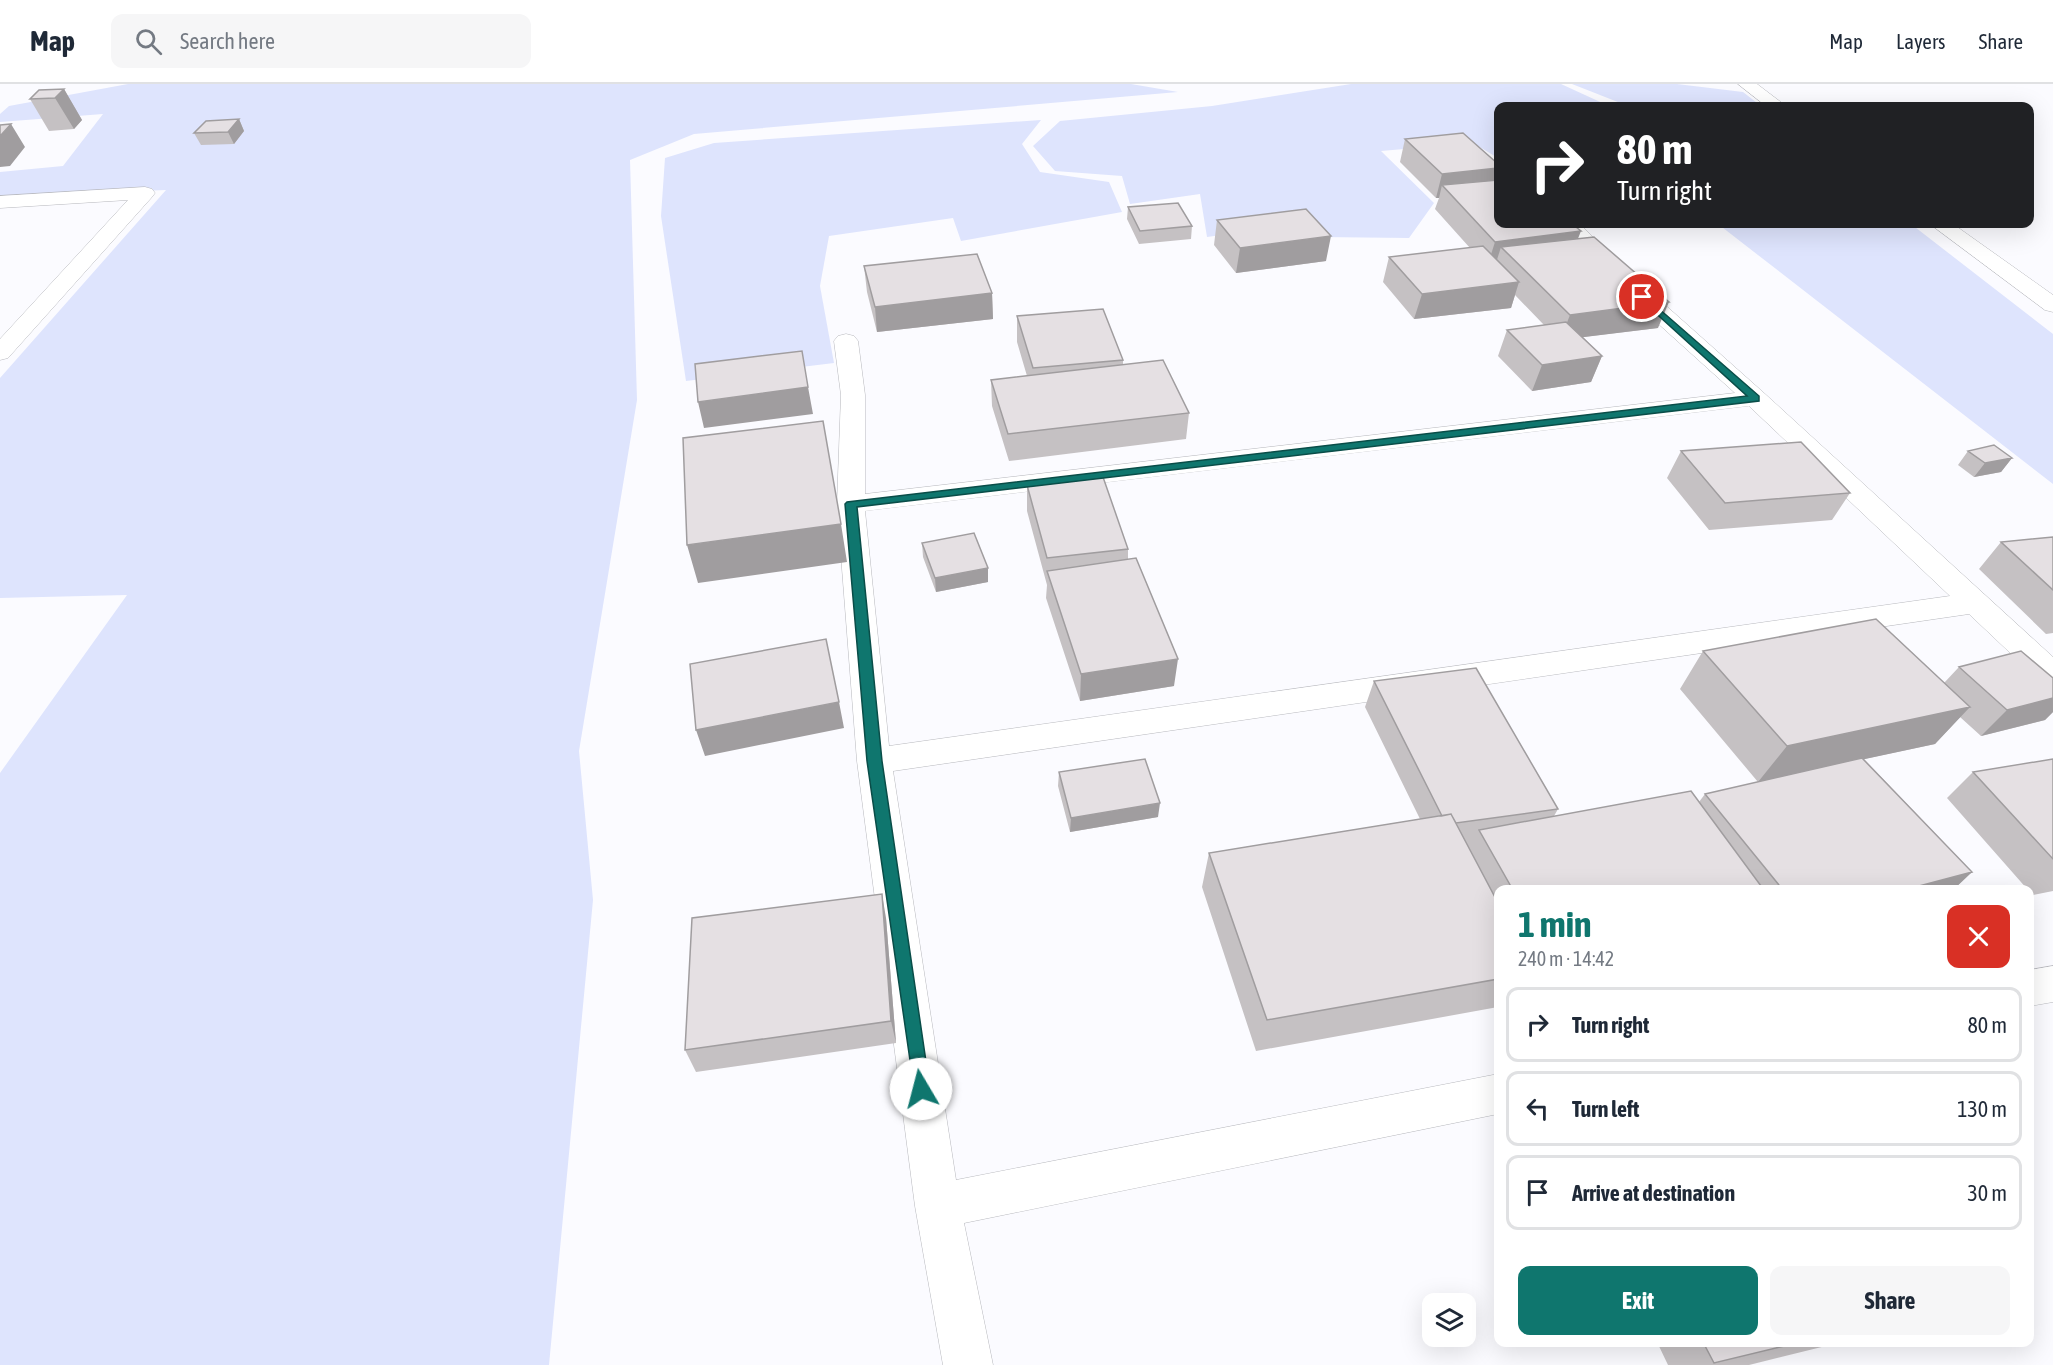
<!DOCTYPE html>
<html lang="en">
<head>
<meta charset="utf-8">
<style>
	:root { --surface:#fff; --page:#f6f6f7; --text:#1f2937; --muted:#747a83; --line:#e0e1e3; --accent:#0f766e }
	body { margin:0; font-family:"Asap Condensed",sans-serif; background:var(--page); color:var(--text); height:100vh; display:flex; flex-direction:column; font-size:22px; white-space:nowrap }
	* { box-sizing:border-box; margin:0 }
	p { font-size:20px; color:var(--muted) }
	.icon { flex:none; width:33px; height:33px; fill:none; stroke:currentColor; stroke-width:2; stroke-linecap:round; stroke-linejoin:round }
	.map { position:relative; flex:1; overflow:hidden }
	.panel { position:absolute; left:1494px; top:801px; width:540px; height:462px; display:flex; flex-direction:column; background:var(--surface); border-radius:12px; box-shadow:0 6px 24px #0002 }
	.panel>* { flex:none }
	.top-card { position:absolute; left:1494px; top:18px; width:540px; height:126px; border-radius:12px; box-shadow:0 6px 24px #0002; background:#202124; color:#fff; overflow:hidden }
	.fabs { position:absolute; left:1422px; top:1209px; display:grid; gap:12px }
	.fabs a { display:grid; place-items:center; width:54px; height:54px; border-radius:12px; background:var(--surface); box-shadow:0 6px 24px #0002; font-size:30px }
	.pin { position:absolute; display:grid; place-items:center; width:51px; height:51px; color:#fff; margin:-26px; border:3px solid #fff; border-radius:50%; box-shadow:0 2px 6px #0007 }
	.me { position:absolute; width:66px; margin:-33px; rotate:352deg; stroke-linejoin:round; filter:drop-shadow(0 0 4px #0008) }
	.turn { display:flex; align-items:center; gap:21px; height:126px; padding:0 24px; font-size:27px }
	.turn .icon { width:78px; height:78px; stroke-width:2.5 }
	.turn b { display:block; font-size:42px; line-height:51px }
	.round { display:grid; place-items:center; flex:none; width:63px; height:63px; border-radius:12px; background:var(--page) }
	.head { display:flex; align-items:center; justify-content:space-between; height:102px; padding:0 24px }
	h1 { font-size:36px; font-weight:700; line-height:45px; color:var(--accent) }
	.button { display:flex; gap:12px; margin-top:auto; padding:12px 24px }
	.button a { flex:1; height:69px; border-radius:12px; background:var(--accent); color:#fff; font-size:24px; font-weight:700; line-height:69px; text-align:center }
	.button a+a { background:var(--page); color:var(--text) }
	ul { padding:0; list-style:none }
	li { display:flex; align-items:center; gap:18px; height:75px; margin:0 12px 9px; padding:0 12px; border:3px solid var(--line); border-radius:12px }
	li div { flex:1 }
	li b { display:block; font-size:22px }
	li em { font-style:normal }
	header { display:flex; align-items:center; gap:36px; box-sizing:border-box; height:84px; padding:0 30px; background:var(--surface); border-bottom:2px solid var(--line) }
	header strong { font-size:28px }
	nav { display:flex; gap:33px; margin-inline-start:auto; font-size:21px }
	.search { width:420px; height:54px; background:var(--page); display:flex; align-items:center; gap:15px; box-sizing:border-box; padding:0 21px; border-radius:12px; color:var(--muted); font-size:22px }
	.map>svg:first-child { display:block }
	.green { fill:#dee4fd }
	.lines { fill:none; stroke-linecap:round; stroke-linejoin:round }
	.minor-casing { stroke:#b7b8bd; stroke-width:1 }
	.minor { fill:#fff; fill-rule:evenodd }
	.wall { fill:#c5c1c3 }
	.shaded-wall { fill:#a09d9f }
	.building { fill:#e5e0e3; stroke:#a09d9f; stroke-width:1.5 }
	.route { fill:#0f766e; stroke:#0a4d48; stroke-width:1.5 }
</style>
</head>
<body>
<header>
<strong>Map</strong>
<div class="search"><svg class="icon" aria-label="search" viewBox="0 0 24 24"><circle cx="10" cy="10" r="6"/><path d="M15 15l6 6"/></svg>Search here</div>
<nav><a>Map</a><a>Layers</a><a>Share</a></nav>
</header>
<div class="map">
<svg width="2053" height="1281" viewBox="0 0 2053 1281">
	<rect width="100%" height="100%" fill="#fbfbff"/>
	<!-- green -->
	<path class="green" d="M128 0H1131L1178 8 694 50 630 76 637 316 579 667 593 816 549 1281H0V689L127 511 0 514V294L166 106 0 112V88L63 82 103 30 0 38V30L9 22Z
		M1351 0H1561L1609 22H1498V74L1473 59 1381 67 1434 119 1409 154 1319 153 1307 139 1207 153 1200 110 1130 120 1122 92 1055 87 1033 62 1060 37 1212 22Z
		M1572 0H1677L1743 8 1761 22H1628Z
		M1041 36 1022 60 1040 88 1109 98 1122 128 961 157 953 134 829 152 820 202 834 279 686 297 661 132 665 74 714 59Z
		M1718 140H1911L2053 250V400Z"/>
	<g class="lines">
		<!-- minor casing -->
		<g class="minor-casing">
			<path id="minor" d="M1738 0H1757L1786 22H1766Z
				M145 103 152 105 155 109 152 113 8 274 0 276V255L128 116 0 124V112Z
				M1559 140H1580L1618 179 1764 309 2053 573V603L2042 599 1969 530 893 687 956 1096 1498 990V1030L964 1139 993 1281H943L915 1122 857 677 837 420 841 311 834 257 838 252 846 250 854 252 858 257 865 311V410L1735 309 1602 189ZM1749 322 1950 512 889 662 865 427Z
				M1930 140H1953L2053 211V228L2045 226Z
				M2053 882V918L2030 922V886Z"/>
		</g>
		<!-- minor -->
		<use href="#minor" class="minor"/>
	</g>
	<!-- wall -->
	<path class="wall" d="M64 5 82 36 74 45 49 47 30 15Z
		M239 35 244 47 234 60 201 61 194 49Z
		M1405 55 1498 140 1578 155 1658 244 1583 253 1602 272 1591 298 1532 307 1498 272 1507 246 1544 241 1515 211 1511 224 1414 235 1383 198 1389 173 1470 164 1435 125 1439 114H1436L1400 78Z
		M1128 123 1192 142 1191 155 1139 160 1127 135Z
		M1217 136 1326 177 1236 189 1214 161Z
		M864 182 992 209 993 235 877 248 867 208Z
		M1017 232 1123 276V281L1189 329 1186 355 1009 377 992 322 991 296 1027 292 1017 258Z
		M1681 367 1850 409 1832 436 1709 446 1667 394Z
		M1968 367 2012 374 2001 388 1974 393 1958 381Z
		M1027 401 1128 465V475L1174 602 1080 617 1046 514 1047 501 1027 427Z
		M2053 453V549L2046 550 1979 485 2001 458Z
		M922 459 988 484V498L936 508 923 473Z
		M1703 567 1944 599 1959 583 2053 594V628L2045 636 1981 652 1960 633 1935 660 1864 675 1972 788 1953 806H1498V923L1256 967 1202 803 1209 769 1420 735 1365 623 1374 597 1558 725 1554 732 1699 718 1705 710 1758 698 1680 605Z
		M2053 675V807L2033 811 2030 807V806H2028L1947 714 1973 688Z
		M1059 688 1158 733 1070 748 1058 702Z
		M886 834 896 959 696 988 685 966Z
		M1657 1258H1842L1749 1281H1668Z"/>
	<!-- shaded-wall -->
	<path class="shaded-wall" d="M64 5 82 36 74 45 55 14Z
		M239 35 244 47 234 60 228 48Z
		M11 40 25 63 10 82 0 83V52Z
		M1498 84V98L1442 101 1439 114H1436L1442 90Z
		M1581 147 1571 172 1501 163 1495 182 1487 183 1495 158Z
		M1331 152 1326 177 1236 189 1240 164Z
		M1519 198 1511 224 1414 235 1422 210Z
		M992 209 993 235 877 248 875 223Z
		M1669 218 1658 244 1560 256 1570 231Z
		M1602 272 1591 298 1532 307 1542 281Z
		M808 303 813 330 704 344 698 318Z
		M2012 374 2001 388 1974 393 1985 379Z
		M841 440 847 478 698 499 687 461Z
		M988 484V498L936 508 935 494Z
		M1178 575 1174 602 1080 617 1081 590Z
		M2053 614V628L2045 636 1981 652 2007 626Z
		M839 618 844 644 705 672 696 646Z
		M1970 623 1935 660 1758 698 1787 662Z
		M1160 719 1158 733 1070 748 1071 734Z
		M1972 788 1953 806H1904Z
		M882 810 886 834 896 959 891 937Z"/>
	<!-- building -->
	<path class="building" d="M64 5 55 14 30 15 39 6Z
		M239 35 228 48 194 49 206 37Z
		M11 40 0 52V41Z
		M1463 49 1498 80V84L1442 90 1405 55Z
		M1498 96V140H1572L1581 147 1495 158 1442 101Z
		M1178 119 1192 142 1140 147 1128 123Z
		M1306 125 1331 152 1240 164 1217 136Z
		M1594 153 1669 218 1570 231 1501 163Z
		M1483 162 1519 198 1422 210 1389 173Z
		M977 170 992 209 875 223 864 182Z
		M1103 225 1123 276 1033 284 1017 232Z
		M1566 238 1602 272 1542 281 1507 246Z
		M802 267 808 303 698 318 695 280Z
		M1163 276 1189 329 1008 350 991 296Z
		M823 337 841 440 687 461 683 354Z
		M1801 358 1850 409 1725 419 1681 367Z
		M1994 361 2012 374 1985 379 1968 367Z
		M1103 393 1128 465 1047 474 1027 401Z
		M974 449 988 484 935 494 922 459Z
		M2053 453V506L2001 458Z
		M1136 474 1178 575 1081 590 1047 487Z
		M1876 535 1970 623 1787 662 1703 567Z
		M826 555 839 618 696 646 690 580Z
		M2021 567 2053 594V614L2007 626 1959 583Z
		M1476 584 1558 725 1456 739 1451 730 1442 732 1374 597Z
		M1862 674 1972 788 1904 806H1783L1705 710Z
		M1145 675 1160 719 1071 734 1059 688Z
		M2053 675V775L1973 688Z
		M1691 707 1764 806H1513L1479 746Z
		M1451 730 1498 819V895L1267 936 1209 769Z
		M882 810 891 937 685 966 692 834Z
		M1703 1258H1801L1714 1279Z"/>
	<!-- route -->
	<path class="route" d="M1642 210 1759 312V317L857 423 882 677 930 1005 927 1011 921 1013 915 1011 867 677 845 420 847 418 1747 312 1639 214 1638 213Z"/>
</svg>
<div class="fabs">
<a><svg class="icon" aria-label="layers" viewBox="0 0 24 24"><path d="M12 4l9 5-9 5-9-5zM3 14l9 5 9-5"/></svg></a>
</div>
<div class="pin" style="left:1642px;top:213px;background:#d93025"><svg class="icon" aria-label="arrive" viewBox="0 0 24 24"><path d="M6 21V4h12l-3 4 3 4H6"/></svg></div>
<svg class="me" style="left:921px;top:1005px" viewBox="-20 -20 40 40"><circle r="19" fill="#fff"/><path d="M0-13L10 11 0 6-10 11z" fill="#0f766e"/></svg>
<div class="top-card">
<div class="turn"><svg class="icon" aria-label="right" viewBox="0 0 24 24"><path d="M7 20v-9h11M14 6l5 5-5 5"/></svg><div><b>80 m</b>Turn right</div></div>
</div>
<section class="panel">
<div class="head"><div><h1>1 min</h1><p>240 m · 14:42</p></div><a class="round" style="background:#d93025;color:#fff"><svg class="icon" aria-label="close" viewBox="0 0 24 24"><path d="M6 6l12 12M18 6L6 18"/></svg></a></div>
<ul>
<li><svg class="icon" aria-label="right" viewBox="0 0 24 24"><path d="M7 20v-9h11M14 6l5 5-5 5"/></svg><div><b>Turn right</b></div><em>80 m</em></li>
<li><svg class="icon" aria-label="left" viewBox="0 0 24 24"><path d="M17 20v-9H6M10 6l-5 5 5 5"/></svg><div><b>Turn left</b></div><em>130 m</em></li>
<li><svg class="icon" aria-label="arrive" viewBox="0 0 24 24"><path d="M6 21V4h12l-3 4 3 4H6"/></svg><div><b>Arrive at destination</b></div><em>30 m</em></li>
</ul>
<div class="button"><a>Exit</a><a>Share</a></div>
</section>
</div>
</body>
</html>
